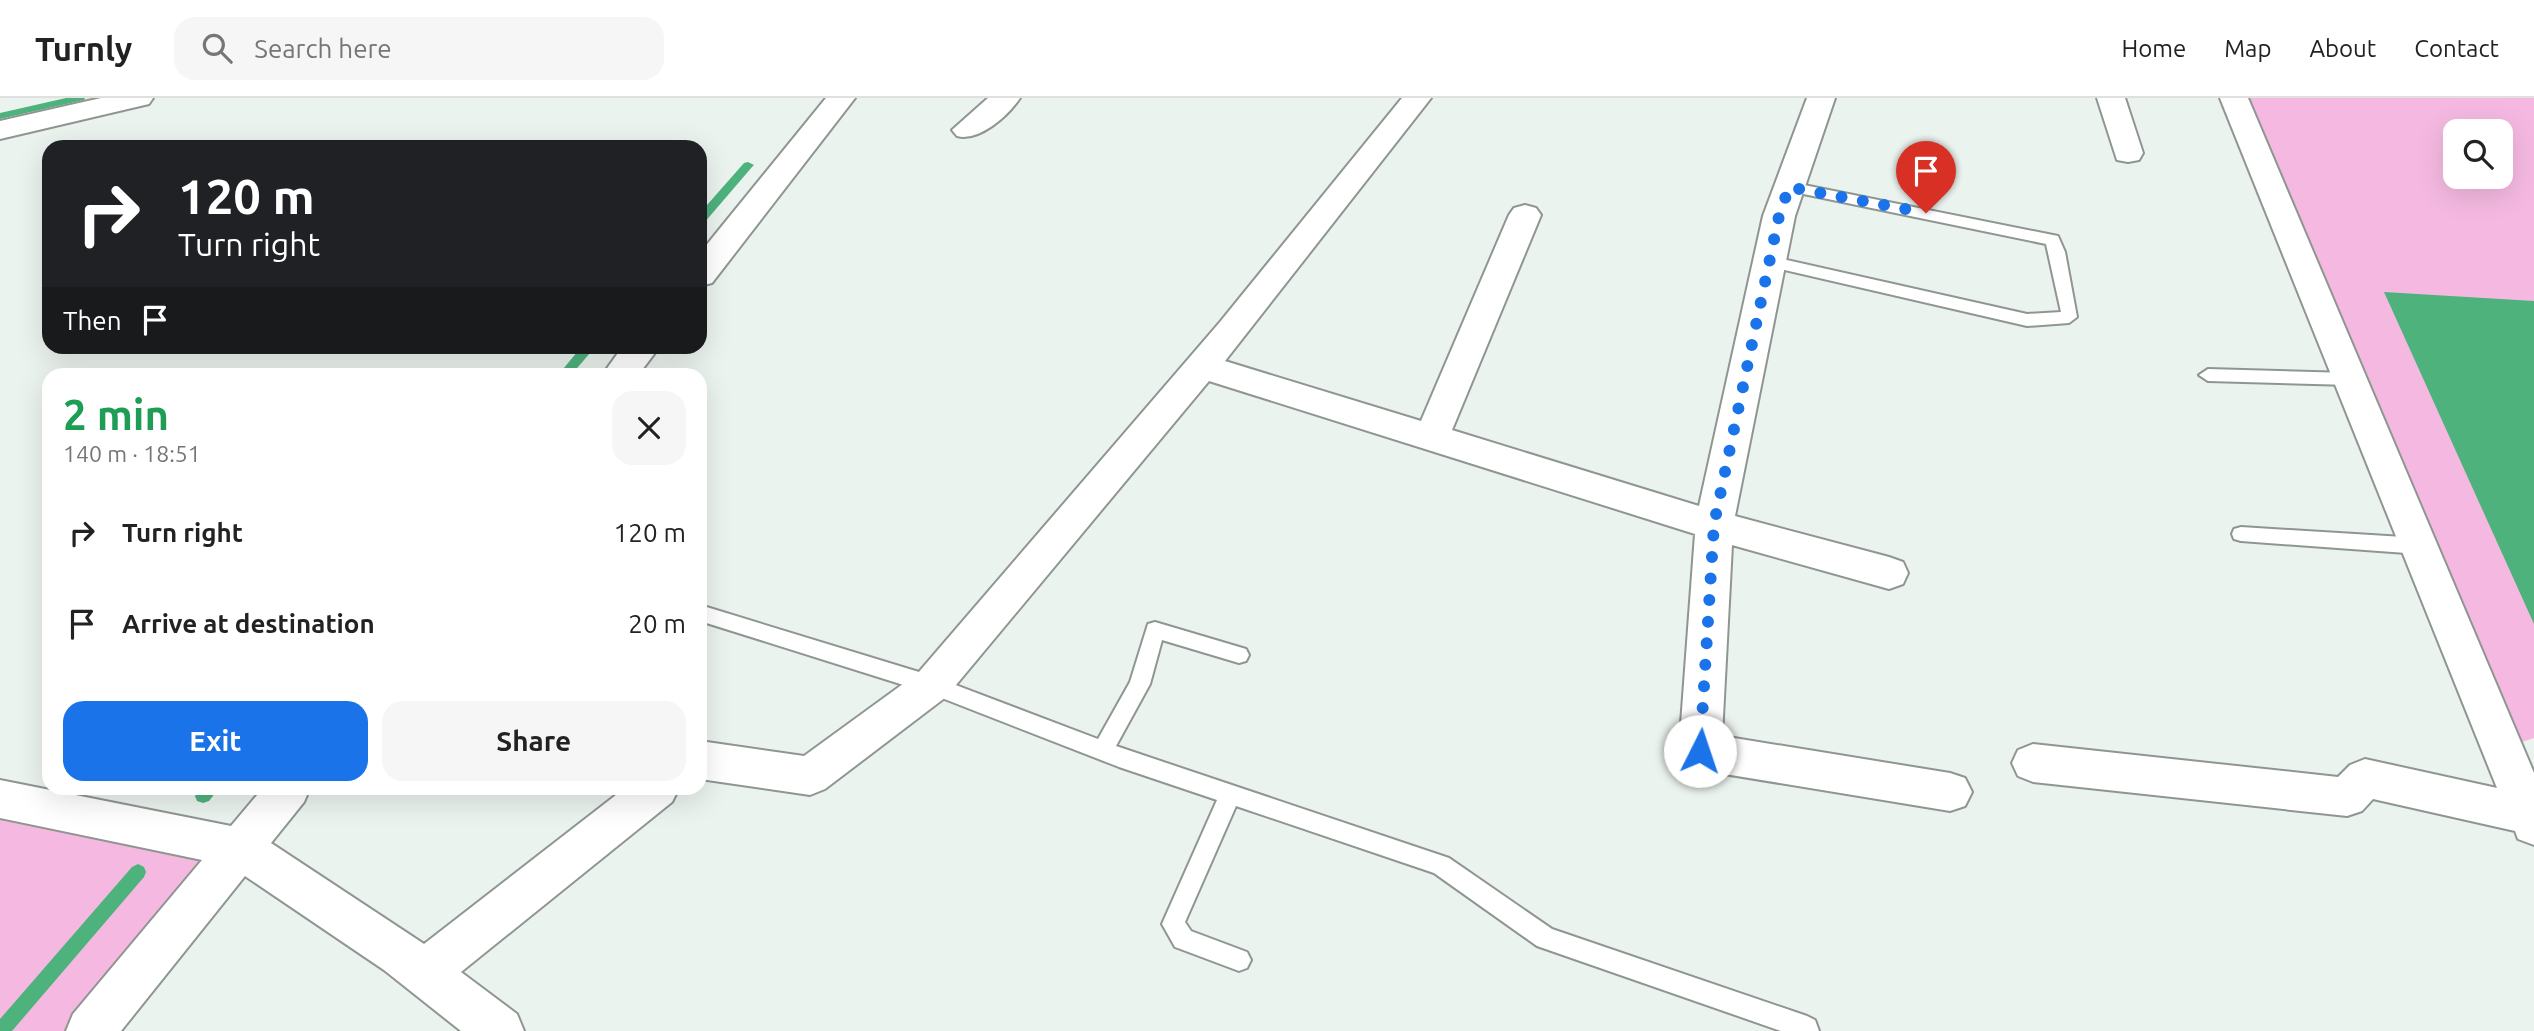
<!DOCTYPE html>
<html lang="en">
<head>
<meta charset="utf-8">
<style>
	:root { --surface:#fff; --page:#f6f6f6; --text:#222; --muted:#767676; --line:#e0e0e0; --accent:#1a73e8 }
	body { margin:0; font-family:Ubuntu,sans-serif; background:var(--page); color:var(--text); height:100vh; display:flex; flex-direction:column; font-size:26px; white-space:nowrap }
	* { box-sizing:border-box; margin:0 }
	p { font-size:23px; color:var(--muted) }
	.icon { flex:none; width:38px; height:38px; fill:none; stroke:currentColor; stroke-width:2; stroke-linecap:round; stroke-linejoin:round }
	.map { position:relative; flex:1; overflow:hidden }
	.side { position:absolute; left:42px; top:270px; width:665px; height:427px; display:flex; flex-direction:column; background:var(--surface); border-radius:21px; box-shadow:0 7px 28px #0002 }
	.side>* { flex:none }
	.hud { position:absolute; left:42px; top:42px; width:665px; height:214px; border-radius:21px; box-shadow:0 7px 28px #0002; background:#202124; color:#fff; overflow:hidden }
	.tools { position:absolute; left:2443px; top:21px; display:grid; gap:14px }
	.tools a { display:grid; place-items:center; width:70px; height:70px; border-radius:14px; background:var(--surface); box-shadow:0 7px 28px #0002; font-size:35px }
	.pin { position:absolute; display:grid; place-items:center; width:60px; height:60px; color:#fff; margin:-72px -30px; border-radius:50% 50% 50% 0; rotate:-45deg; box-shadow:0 0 7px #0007 }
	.pin .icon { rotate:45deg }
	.me { position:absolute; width:77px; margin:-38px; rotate:4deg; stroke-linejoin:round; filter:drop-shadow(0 0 5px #0008) }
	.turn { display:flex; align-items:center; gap:24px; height:147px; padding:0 21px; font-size:32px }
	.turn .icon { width:91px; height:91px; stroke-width:2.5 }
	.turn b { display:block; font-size:49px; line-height:60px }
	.then { display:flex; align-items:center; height:66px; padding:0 21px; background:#0003; gap:14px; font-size:26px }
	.round { display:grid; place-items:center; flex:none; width:74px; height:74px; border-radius:21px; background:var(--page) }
	.headline { display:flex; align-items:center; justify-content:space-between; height:119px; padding:0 21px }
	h1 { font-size:42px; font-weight:700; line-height:52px; color:#1e9e55 }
	.button { display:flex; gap:14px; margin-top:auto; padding:14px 21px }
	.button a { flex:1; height:80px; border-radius:21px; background:var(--accent); color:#fff; font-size:28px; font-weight:700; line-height:80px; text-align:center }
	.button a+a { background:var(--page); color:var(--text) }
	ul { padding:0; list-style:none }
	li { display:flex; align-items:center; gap:21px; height:91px; padding:0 21px }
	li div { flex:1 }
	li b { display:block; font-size:26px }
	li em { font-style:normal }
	header { display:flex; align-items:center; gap:42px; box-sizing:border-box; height:98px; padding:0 35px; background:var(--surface); border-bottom:2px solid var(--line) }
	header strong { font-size:33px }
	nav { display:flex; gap:38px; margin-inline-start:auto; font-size:24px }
	.search { width:490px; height:63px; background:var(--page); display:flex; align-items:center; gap:18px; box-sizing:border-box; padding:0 24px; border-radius:21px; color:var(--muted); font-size:26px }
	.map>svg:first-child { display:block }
	.green { fill:#f5b9e1; fill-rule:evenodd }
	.water { fill:#4eb27d }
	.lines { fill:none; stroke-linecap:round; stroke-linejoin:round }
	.stream { fill:#4eb27d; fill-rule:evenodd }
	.lane-casing { stroke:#8f9691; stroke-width:4 }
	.street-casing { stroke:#8f9691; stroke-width:4 }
	.lane { fill:#fff; fill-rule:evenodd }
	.street { fill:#fff; fill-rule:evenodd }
	.route { stroke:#1a73e8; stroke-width:12; stroke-dasharray:0 21.6 }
</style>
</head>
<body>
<header>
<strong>Turnly</strong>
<div class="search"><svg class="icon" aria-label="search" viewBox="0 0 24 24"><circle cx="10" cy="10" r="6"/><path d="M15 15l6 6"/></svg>Search here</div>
<nav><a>Home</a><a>Map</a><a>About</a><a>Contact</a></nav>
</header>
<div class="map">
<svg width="2534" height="933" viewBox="0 0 2534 933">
	<rect width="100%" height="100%" fill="#ebf3ee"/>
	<!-- green -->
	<path class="green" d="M2234 0H2534V640L2503 650ZM2455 33H2501V79H2455Z
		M0 702 240 750 88 933H0Z"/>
	<!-- water -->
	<path class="water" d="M2384 194 2534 203V526Z"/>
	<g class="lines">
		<!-- stream -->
		<path class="stream" d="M66 0H85L84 2 0 21V15Z
			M748 64 754 67 752 69 704 125 700 126V115L744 65Z
			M582 248H596L572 276H559Z
			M201 690H219L209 703 203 705 197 703 195 698Z
			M138 766 144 769 146 774 144 779 12 933H0V921L132 769Z"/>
		<!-- lane casing -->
		<g class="lane-casing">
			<path id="lane" d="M1789 84 2058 138 2065 154 2077 219 2069 225 2027 228 1763 167 1761 163 1769 158 2027 216 2061 214 2046 146 1784 92V86Z
				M2208 271 2350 275 2359 281 2350 287 2208 283 2199 277Z
				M2241 429 2420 440 2427 443 2430 448 2427 453 2420 456 2241 443 2234 441 2232 436 2234 431Z
				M700 507 932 578 1098 641 1130 584 1148 526 1155 524 1246 551 1249 557 1246 563 1239 565 1162 542 1150 586 1116 648 1449 760 1552 831 1807 918 1815 922 1819 933H1781L1537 848 1434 775 1236 708 1185 824 1191 833 1247 854 1251 862 1247 870 1239 873 1175 849 1162 826 1217 702 1119 669 929 595 700 523Z"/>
		</g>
		<!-- street casing -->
		<g class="street-casing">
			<path id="street" d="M101 0H153L149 6 0 41V23Z
				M826 0H855L712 185 700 188V155Z
				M988 0H1020C1008 18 979 44 957 38L952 32Z
				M1402 0H1431L1225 263 1421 323 1509 117 1514 110 1525 107 1536 110 1541 117 1452 332 1699 408 1763 118 1807 0H1835L1795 118 1735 418 1889 459 1903 464 1908 475 1903 486 1889 491 1732 447 1722 638 1950 675 1965 680 1972 694 1965 708 1950 713 1700 672 1685 666 1679 653 1695 436 1209 283 946 599 825 691 810 697 700 681V643L804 658 918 575 1220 224Z
				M2097 0H2125L2143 55 2139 62 2128 64 2117 62Z
				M2220 0H2248L2534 675V747L2518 741 2515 733 2373 701 2362 713 2347 718 2033 684 2018 678 2012 665 2018 652 2033 646 2338 679 2350 667 2365 661 2497 690Z
				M623 248H660L639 276H603Z
				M0 682 231 728 263 690H310L304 704 271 745 424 846 625 690H679L672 704 461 874 517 916 524 933H461L384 872 245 778 121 933H66L73 916 202 762 0 720Z"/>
		</g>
		<!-- lane -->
		<use href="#lane" class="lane"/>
		<!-- street -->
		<use href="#street" class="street"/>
	</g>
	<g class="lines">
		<!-- route -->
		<path class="route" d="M1700 653 1714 426 1779 118 1789 89 1926 115"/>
	</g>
</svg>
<div class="tools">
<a><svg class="icon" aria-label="search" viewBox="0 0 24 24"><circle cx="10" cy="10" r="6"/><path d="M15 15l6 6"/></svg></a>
</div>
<div class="pin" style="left:1926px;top:115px;background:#d93025"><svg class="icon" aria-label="arrive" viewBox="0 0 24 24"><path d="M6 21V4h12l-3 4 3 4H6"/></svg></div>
<svg class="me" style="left:1700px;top:653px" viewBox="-20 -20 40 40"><circle r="19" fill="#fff"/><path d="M0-13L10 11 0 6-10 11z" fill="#1a73e8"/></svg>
<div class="hud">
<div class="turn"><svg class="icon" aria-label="right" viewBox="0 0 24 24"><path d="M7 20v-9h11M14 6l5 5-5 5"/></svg><div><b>120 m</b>Turn right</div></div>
<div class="then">Then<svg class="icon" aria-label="arrive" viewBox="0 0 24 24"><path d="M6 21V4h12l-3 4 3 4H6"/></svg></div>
</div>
<section class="side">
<div class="headline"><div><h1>2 min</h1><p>140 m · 18:51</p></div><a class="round"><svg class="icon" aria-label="close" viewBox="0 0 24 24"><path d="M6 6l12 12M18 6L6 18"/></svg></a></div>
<ul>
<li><svg class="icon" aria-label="right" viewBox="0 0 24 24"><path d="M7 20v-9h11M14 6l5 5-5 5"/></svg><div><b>Turn right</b></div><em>120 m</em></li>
<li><svg class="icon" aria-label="arrive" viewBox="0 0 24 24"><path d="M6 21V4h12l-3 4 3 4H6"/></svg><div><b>Arrive at destination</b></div><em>20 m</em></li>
</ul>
<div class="button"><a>Exit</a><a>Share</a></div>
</section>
</div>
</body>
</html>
